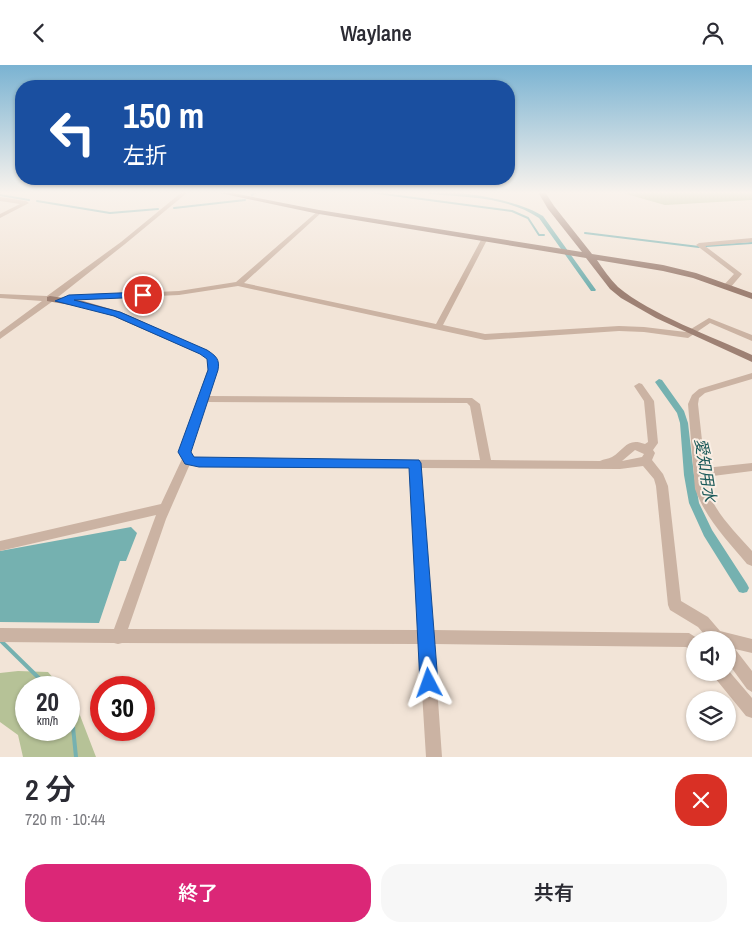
<!DOCTYPE html>
<html lang="ja">
<head>
<meta charset="utf-8">
<style>
	:root { --surface:#fff; --page:#f7f7f7; --text:#2b2b33; --muted:#7c7c81; --accent:#db2777 }
	body { margin:0; font-family:"Archivo Narrow","Noto Sans JP",sans-serif; background:var(--page); color:var(--text); height:100vh; display:flex; flex-direction:column; font-size:19px; white-space:nowrap }
	* { box-sizing:border-box; margin:0 }
	p { font-size:16px; color:var(--muted) }
	.icon { flex:none; width:28px; height:28px; fill:none; stroke:currentColor; stroke-width:2; stroke-linecap:round; stroke-linejoin:round }
	.map { position:relative; height:692px; overflow:hidden }
	.drawer { display:flex; flex-direction:column; background:var(--surface); flex:1 }
	.drawer>* { flex:none }
	.top-card { position:absolute; left:15px; top:15px; width:500px; height:105px; border-radius:20px; box-shadow:0 1px 4px #0004; background:#1a4fa0; color:#fff; overflow:hidden }
	.fabs { position:absolute; left:686px; top:566px; display:grid; gap:10px }
	.fabs a { display:grid; place-items:center; width:50px; height:50px; border-radius:50%; background:var(--surface); box-shadow:0 1px 4px #0004; font-size:25px }
	.speed { position:absolute; left:15px; top:611px; display:flex; gap:10px; font-size:25px; font-weight:700; text-align:center }
	.speed>* { display:grid; place-content:center; width:65px; height:65px; border-radius:50%; background:var(--surface); box-shadow:0 1px 4px #0004; line-height:1 }
	.speed small { font-size:12px; font-weight:400 }
	.speed .limit { border:8px solid #d22; background:#fff; color:#111 }
	.pin { position:absolute; display:grid; place-items:center; width:42px; height:42px; color:#fff; margin:-21px; border:2px solid #fff; border-radius:50%; box-shadow:0 1px 5px #0007 }
	.me { position:absolute; width:55px; margin:-28px; rotate:356deg; stroke-linejoin:round; filter:drop-shadow(0 0 4px #0008) }
	.turn { display:flex; align-items:center; gap:18px; height:105px; padding:0 25px; font-size:22px }
	.turn .icon { width:65px; height:65px; stroke-width:2.5 }
	.turn b { display:block; font-size:35px; line-height:42px }
	.round { display:grid; place-items:center; flex:none; width:52px; height:52px; border-radius:20px; background:var(--page) }
	.summary { display:flex; align-items:center; justify-content:space-between; height:85px; padding:0 25px }
	h1 { font-size:30px; font-weight:600; line-height:38px }
	.action { display:flex; gap:10px; margin-top:auto; padding:10px 25px }
	.action a { flex:1; height:58px; border-radius:20px; background:var(--accent); color:#fff; font-size:20px; font-weight:600; line-height:58px; text-align:center }
	.action a+a { background:var(--page); color:var(--text) }
	header { display:flex; justify-content:space-between; align-items:center; height:65px; padding:0 25px; background:var(--surface); font-size:22px; font-weight:600 }
	.map>svg:first-child { display:block }
	.green { fill:#b6c297 }
	.water { fill:#75b1b0 }
	.lines { fill:none; stroke-linecap:round; stroke-linejoin:round }
	.stream-far1 { stroke:#75b1b0; stroke-width:2 }
	.stream { stroke:#75b1b0; stroke-width:4 }
	.canal { fill:#75b1b0; fill-rule:evenodd }
	.street { fill:#cbb3a3; fill-rule:evenodd }
	.secondary { fill:#9e8174; fill-rule:evenodd }
	.route { fill:#1a73e8; stroke:#114b97 }
	.labels { text-anchor:middle; stroke-width:4; stroke-linejoin:round; paint-order:stroke }
	.water-label { font-size:16px; font-style:italic; fill:#195858; stroke:#faeee4 }
</style>
</head>
<body>
<header><svg class="icon" aria-label="back" viewBox="0 0 24 24"><path d="M15 5l-7 7 7 7"/></svg>Waylane<svg class="icon" aria-label="person" viewBox="0 0 24 24"><circle cx="12" cy="8" r="4"/><path d="M4 21q1-7 8-7t8 7"/></svg></header>
<div class="map">
<svg width="752" height="692" viewBox="0 0 752 692">
	<rect width="100%" height="100%" fill="#f2e4d7"/>
	<!-- green -->
	<path class="green" d="M619 127H752V135L665 140Z
		M18 606 48 607 61 622H26V665H69V632L76 640 96 692H23L18 670 0 657V608Z"/>
	<!-- water -->
	<path class="water" d="M131 462 137 468 126 496H120L99 558 0 557V486Z"/>
	<g class="lines">
		<!-- stream-far1 -->
		<path class="stream-far1" d="M369 127 512 146 528 153 539 170H544
			M0 130 29 135
			M252 130 256 127
			M37 136 110 148 158 144
			M174 143 245 135
			M585 168 699 182
			M706 181 752 178"/>
		<!-- stream -->
		<path class="stream" d="M0 575 48 622
			M69 647 72 652 76 692"/>
		<!-- canal -->
		<path class="canal" d="M426 127C455 124 519 135 543 151L596 225 595 226H591L539 153C509 132 465 132 429 129Z
			M659 314 662 315 684 346 688 358 694 410 699 438 712 465 747 519 749 523 747 527 743 528 739 527 704 471 689 438 684 410 680 358 677 348 655 317Z"/>
		<!-- street -->
		<path class="street" d="M182 127H188L125 179 53 236 0 274V267L42 236 0 233V229L47 231 121 177Z
			M0 132 26 136 29 138 0 153V149L20 139 0 136Z
			M319 145 322 147 321 148 244 218 436 259 481 175 484 173 487 175 443 260 485 269 619 261 644 262 686 267 709 253 752 270V276L710 258 688 273 644 267 619 266 485 275 238 221 179 230 69 235 60 237 56 235 69 231 179 226 236 217Z
			M752 173V177L705 181 742 209 730 223H727L723 221 734 209 696 180 699 178Z
			M204 284 215 291 219 301 208 331 472 333 480 339 491 395 600 396C604 394 608 394 612 392 625 384 627 372 645 379L648 377 644 336 634 321 639 318 642 319 654 336 658 378 653 385 655 388 652 395 663 409 668 421 681 536 708 552 720 566 752 574V588L735 584 752 606V627L747 624 728 598V575H709L698 562 670 545 668 540 656 421 654 414 643 401 620 404 421 403 433 565 689 568 700 575H695V587L686 582 434 579 442 692H426L419 579 122 578 118 579 114 578 0 577V563L114 564 156 450 0 486V476L161 439 182 394 179 387 180 382 209 301 208 294 200 287ZM206 337 467 338 470 341 480 395 199 394 191 391 189 387ZM635 385 644 389 642 392 622 396ZM190 399 199 402 410 403 419 565 128 564 166 454Z
			M752 308V314L705 328 699 333 698 339 705 403 752 398V406L705 412C709 443 732 463 752 486V501L747 499C727 475 706 454 695 424L688 339 692 330 699 324Z
			M728 605 752 633V653L746 651 715 613 712 608H728Z"/>
		<!-- secondary -->
		<path class="secondary" d="M215 127H228L319 145 582 187 548 144 538 127H545L554 141 592 189 663 200 696 208 752 228V234L693 213 663 206 597 195C603 204 610 214 618 222 650 249 713 272 752 290V297L656 253 621 233 610 224 586 193 319 149Z
			M50 231 83 236 121 247 210 287 204 290 200 289 113 251 82 242 47 236V232Z"/>
	</g>
	<!-- sky -->
	<linearGradient id="sky" x2="0" y2="1"><stop stop-color="#7ab3d2"/><stop offset="0.57" stop-color="#f9f3ed"/><stop offset="1" stop-color="#f9f3ed" stop-opacity="0"/></linearGradient>
	<rect width="752" height="224" fill="url(#sky)"/>
	<!-- route -->
	<path class="route" d="M143 227 146 228V232L74 235 120 247 207 285C216 291 220 294 218 305L191 387 194 392 419 395 421 398 438 618 435 624 429 627 423 624 420 618 409 403 199 402 185 399 178 387 208 305 207 294 200 289 114 251 55 236 69 230Z"/>
	<g class="labels">
		<!-- water labels -->
		<g class="water-label">
			<text transform="translate(706 405) rotate(81)" y="6">愛知用水</text>
		</g>
	</g>
</svg>
<div class="fabs">
<a><svg class="icon" aria-label="sound" viewBox="0 0 24 24"><path d="M4 9h4l5-4v14l-5-4H4zM17 9q2 3 0 6"/></svg></a>
<a><svg class="icon" aria-label="layers" viewBox="0 0 24 24"><path d="M12 4l9 5-9 5-9-5zM3 14l9 5 9-5"/></svg></a>
</div>
<div class="speed"><div>20<small>km/h</small></div><div class="limit">30</div></div>
<div class="pin" style="left:143px;top:230px;background:#d93025"><svg class="icon" aria-label="arrive" viewBox="0 0 24 24"><path d="M6 21V4h12l-3 4 3 4H6"/></svg></div>
<svg class="me" style="left:429px;top:618px" viewBox="-20 -20 40 40"><path d="M0-17L14 15 0 8-14 15z" fill="#1a73e8" stroke="#fff" stroke-width="4"/></svg>
<div class="top-card">
<div class="turn"><svg class="icon" aria-label="left" viewBox="0 0 24 24"><path d="M17 20v-9H6M10 6l-5 5 5 5"/></svg><div><b>150 m</b>左折</div></div>
</div>
</div>
<section class="drawer">
<div class="summary"><div><h1>2 分</h1><p>720 m · 10:44</p></div><a class="round" style="background:#d93025;color:#fff"><svg class="icon" aria-label="close" viewBox="0 0 24 24"><path d="M6 6l12 12M18 6L6 18"/></svg></a></div>
<div class="action"><a>終了</a><a>共有</a></div>
</section>
</body>
</html>
